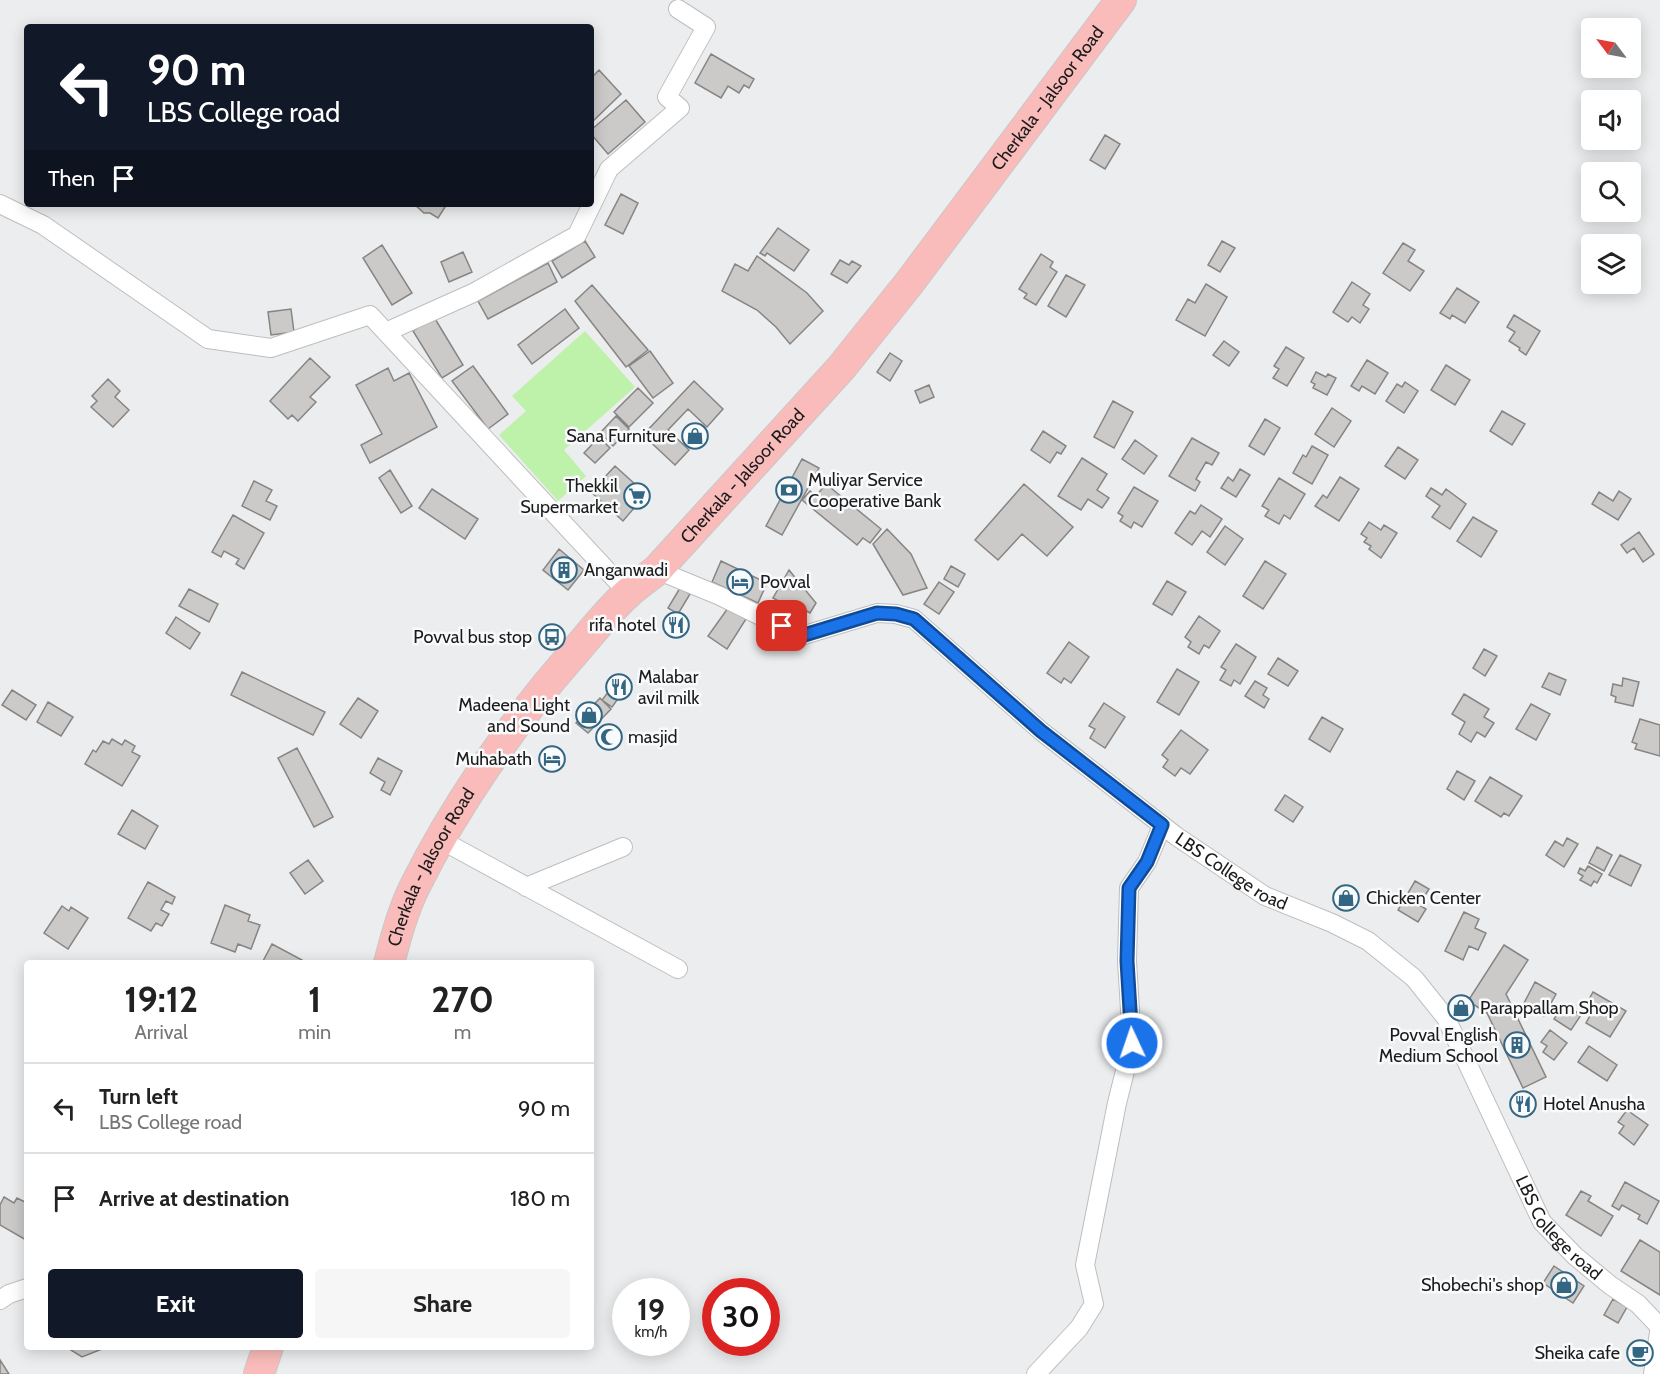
<!DOCTYPE html>
<html lang="en">
<head>
<meta charset="utf-8">
<style>
	:root { --surface:#fff; --page:#f6f6f6; --text:#222; --muted:#767676; --line:#e0e0e0; --accent:#111827 }
	body { margin:0; font-family:Cabin,sans-serif; background:var(--page); color:var(--text); height:100vh; display:flex; flex-direction:column; font-size:22px; white-space:nowrap }
	* { box-sizing:border-box; margin:0 }
	p { font-size:20px; color:var(--muted) }
	.icon { flex:none; width:33px; height:33px; fill:none; stroke:currentColor; stroke-width:2; stroke-linecap:round; stroke-linejoin:round }
	.map { position:relative; flex:1; overflow:hidden }
	.panel { position:absolute; left:24px; top:960px; width:570px; height:390px; display:flex; flex-direction:column; background:var(--surface); border-radius:6px; box-shadow:0 3px 15px #0003 }
	.panel>* { flex:none }
	.hud { position:absolute; left:24px; top:24px; width:570px; height:183px; border-radius:6px; box-shadow:0 3px 15px #0003; background:#111827; color:#fff; overflow:hidden }
	.needle { width:39px; rotate:302deg }
	.buttons { position:absolute; left:1581px; top:18px; display:grid; gap:12px }
	.buttons a { display:grid; place-items:center; width:60px; height:60px; border-radius:6px; background:var(--surface); box-shadow:0 3px 15px #0003; font-size:30px }
	.speed { position:absolute; left:612px; top:1278px; display:flex; gap:12px; font-size:30px; font-weight:700; text-align:center }
	.speed>* { display:grid; place-content:center; width:78px; height:78px; border-radius:50%; background:var(--surface); box-shadow:0 3px 15px #0003; line-height:1 }
	.speed small { font-size:15px; font-weight:400 }
	.speed .limit { border:9px solid #d22; background:#fff; color:#111 }
	.pin { position:absolute; display:grid; place-items:center; width:51px; height:51px; color:#fff; margin:-26px; border-radius:12px; box-shadow:0 3px 9px #0006 }
	.me { position:absolute; width:66px; margin:-33px; rotate:357deg; stroke-linejoin:round; filter:drop-shadow(0 0 4px #0008) }
	.turn { display:flex; align-items:center; gap:21px; height:126px; padding:0 24px; font-size:27px }
	.turn .icon { width:78px; height:78px; stroke-width:2.5 }
	.turn b { display:block; font-size:42px; line-height:51px }
	.then { display:flex; align-items:center; height:57px; padding:0 24px; background:#0003; gap:12px; font-size:22px }
	.eta { display:flex; justify-content:space-evenly; align-items:center; height:102px; text-align:center }
	.eta b { font-size:36px; font-weight:700; line-height:42px }
	.action { display:flex; gap:12px; margin-top:auto; padding:12px 24px }
	.action a { flex:1; height:69px; border-radius:6px; background:var(--accent); color:#fff; font-size:24px; font-weight:700; line-height:69px; text-align:center }
	.action a+a { background:var(--page); color:var(--text) }
	ul { padding:0; list-style:none }
	li { display:flex; align-items:center; gap:18px; height:90px; padding:0 24px; border-top:2px solid var(--line) }
	li div { flex:1 }
	li b { display:block; font-size:22px }
	li em { font-style:normal }
	.map>svg:first-child { display:block }
	.green { fill:#bef1aa }
	.building { fill:#cbcac9; stroke:#868584; stroke-width:1.5 }
	.lines { fill:none; stroke-linecap:round; stroke-linejoin:round }
	.minor-casing { stroke:#bebebf; stroke-width:20 }
	.primary-casing { stroke:#c8c8c9; stroke-width:32 }
	.minor { stroke:#fff; stroke-width:18 }
	.primary { stroke:#fabcba; stroke-width:30 }
	.route-casing { stroke:#114b97; stroke-width:15 }
	.route { stroke:#1a73e8; stroke-width:10 }
	.labels { text-anchor:middle; stroke-width:5; stroke-linejoin:round; paint-order:stroke }
	.street-label { font-size:18px; fill:#1b1b1c; stroke:#f9fafb }
	.poi-label { font-size:18px; fill:#1b1b1c; stroke:#f9fafb; text-anchor:end }
</style>
</head>
<body>
<div class="map">
<svg width="1660" height="1374" viewBox="0 0 1660 1374">
	<rect width="100%" height="100%" fill="#ecedee"/>
	<!-- green -->
	<path class="green" d="M585 331 635 387 564 450 586 476 558 501 499 435 526 411 512 396Z"/>
	<!-- building -->
	<path class="building" d="M711 54 754 79 749 88 744 85 739 93 728 86 721 98 695 83Z
		M599 70 621 94 591 123V78Z
		M626 100 645 122 608 154 591 134V130Z
		M1105 135 1120 144 1105 169 1090 160Z
		M621 194 638 203 623 234 605 225Z
		M414 204H444L443 206 445 207 438 218 430 213H424Z
		M778 228 809 250 794 271 767 253 765 256 760 253Z
		M585 241 595 257 562 278 552 261Z
		M1222 241 1235 248 1220 272 1208 265Z
		M1403 243 1415 250 1408 261 1424 271 1410 291 1383 273Z
		M382 245 412 293 392 305 363 258Z
		M463 252 472 272 449 282 441 262Z
		M1041 254 1053 262 1050 267 1057 272 1036 305 1024 298 1027 294 1019 289Z
		M757 256 807 293 823 311 790 344 776 327 757 310 722 291 735 264 748 271Z
		M840 260 849 265 852 261 861 266 847 283 831 274Z
		M548 263 557 282 488 319 478 301Z
		M1066 275 1085 285 1066 317 1048 306Z
		M1352 282 1370 294 1363 305 1369 309 1360 323 1352 317 1348 322 1333 312Z
		M1206 284 1227 297 1205 336 1176 320 1188 299 1195 303Z
		M592 285 648 350 626 367 575 301Z
		M1457 288 1479 302 1465 323 1452 315 1450 319 1440 313Z
		M291 309 294 332 271 335 268 312Z
		M565 309 579 328 532 364 518 345Z
		M1514 315 1540 331 1526 355 1519 350 1520 348 1509 341 1515 332 1507 327Z
		M434 317 463 365 442 378 413 331Z
		M1224 341 1239 352 1229 366 1213 355Z
		M1286 347 1304 358 1287 386 1273 378 1279 369 1274 366Z
		M650 351 673 383 653 398 629 366Z
		M890 353 902 361 890 381 877 372Z
		M310 358 330 377 310 397 316 402 298 421 292 415 288 419 270 401Z
		M1367 360 1388 373 1375 394 1362 386 1359 391 1351 386Z
		M1446 365 1470 380 1455 405 1431 390Z
		M473 366 508 414 488 429 452 381Z
		M388 368 394 381 409 373 437 427 370 463 361 445 382 434 356 385Z
		M1316 372 1326 377 1328 374 1336 378 1327 395 1313 388 1315 384 1311 382Z
		M108 379 120 391 115 397 129 410 113 427 91 407 97 401 92 396Z
		M694 381 723 409 707 427 688 409 668 430 689 450 675 465 643 435Z
		M1405 382 1418 391 1404 413 1386 401 1397 384 1402 387Z
		M929 385 934 397 920 403 915 391Z
		M638 388 653 403 629 427 614 412Z
		M1113 401 1133 412 1114 448 1094 437Z
		M1332 408 1351 421 1334 447 1315 434Z
		M1502 411 1525 424 1512 445 1490 431Z
		M616 416 629 429 613 446 600 433Z
		M1265 419 1280 428 1264 455 1249 446Z
		M1043 431 1066 446 1061 454 1057 452 1050 463 1031 450Z
		M599 437 610 448 595 463 584 453Z
		M1192 438 1219 453 1212 465 1206 462 1196 479 1200 482 1195 491 1169 476Z
		M1135 440 1157 456 1144 474 1122 459Z
		M1312 446 1328 455 1312 484 1293 473 1303 455 1306 457Z
		M1398 447 1418 460 1405 479 1385 466Z
		M1082 458 1107 474 1097 490 1109 498 1102 508 1088 499 1081 510 1058 496Z
		M802 459 819 468 782 535 766 526Z
		M615 466 646 494 623 521 591 492Z
		M1240 469 1250 475 1236 497 1221 488 1228 477 1233 481Z
		M390 470 412 506 401 513 379 478Z
		M1340 477 1359 489 1339 521 1315 506 1323 495 1327 498Z
		M1279 478 1305 494 1290 519 1284 515 1279 524 1265 516 1269 510 1262 506Z
		M254 481 272 490 266 501 277 506 270 520 242 506Z
		M826 484 881 529 870 543 863 538 857 545 802 500 810 491 816 496Z
		M1024 484 1073 527 1047 556 1022 534 998 560 975 540Z
		M1134 487 1158 501 1142 527 1134 522 1131 528 1120 521 1123 516 1118 513Z
		M1431 488 1442 495 1446 489 1466 504 1450 529 1432 517 1440 506 1426 496Z
		M432 489 478 519 465 539 419 508Z
		M1619 491 1631 499 1618 520 1592 504 1599 492 1613 501Z
		M1201 505 1222 519 1210 537 1202 531 1192 545 1175 533 1190 511 1195 514Z
		M233 515 264 533 244 569 236 564 239 559 224 551 221 557 212 552Z
		M1473 517 1497 531 1481 557 1457 541Z
		M1369 522 1381 530 1384 525 1397 533 1381 558 1369 549 1371 546 1364 542 1367 538 1361 534Z
		M1225 526 1243 539 1225 565 1207 552Z
		M887 529 911 554 927 588 903 595 873 544Z
		M1639 532 1654 554 1643 562 1634 548 1627 553 1621 545Z
		M559 549 584 570 568 590 543 570Z
		M721 561 767 583 758 603 712 582Z
		M1265 561 1286 574 1263 609 1243 596Z
		M951 566 965 574 958 587 944 579Z
		M789 570 816 603 810 613 805 610 802 614 773 598Z
		M1167 581 1186 592 1172 615 1153 604Z
		M939 582 954 592 939 614 924 604Z
		M680 588 690 594 678 614 668 608Z
		M189 589 218 604 209 622 179 606Z
		M728 608 746 619 727 649 708 636Z
		M1199 616 1220 631 1209 648 1204 645 1199 654 1188 647 1191 642 1185 637Z
		M176 617 200 633 190 649 166 633Z
		M1069 642 1089 657 1071 683 1064 678 1061 683 1047 673Z
		M1236 644 1256 657 1240 684 1234 680 1231 686 1220 680 1226 670 1221 667Z
		M1484 649 1497 656 1485 676 1473 668Z
		M1278 658 1298 671 1288 686 1268 674Z
		M1177 669 1199 682 1179 715 1157 702Z
		M242 672 325 712 313 735 231 695Z
		M1549 673 1566 680 1560 695 1542 687Z
		M619 678 628 685 612 707 602 700Z
		M1623 678 1639 682 1633 706 1615 702 1616 697 1611 695 1613 684 1622 686Z
		M1255 681 1267 688 1263 695 1269 699 1264 708 1245 696Z
		M12 690 36 705 26 720 2 705Z
		M1464 694 1489 709 1484 717 1494 723 1485 737 1477 732 1471 742 1459 734 1465 722 1452 714Z
		M358 698 378 711 361 738 340 724Z
		M600 698 611 709 588 733 576 723Z
		M48 702 73 717 61 736 37 722Z
		M1104 703 1125 717 1105 748 1090 738 1095 729 1089 726Z
		M1531 704 1550 714 1536 740 1516 729Z
		M1322 717 1343 729 1330 752 1309 739Z
		M1640 719 1660 725V756L1635 749 1637 744 1632 742Z
		M1181 730 1208 750 1190 774 1181 768 1175 776 1163 767 1168 760 1162 755Z
		M112 739 122 745 125 740 135 746 132 752 140 756 122 786 85 764 93 750 96 752 103 741 109 744Z
		M297 748 333 817 314 827 278 758Z
		M378 758 402 771 390 795 381 790 385 782 370 773Z
		M1457 771 1475 781 1464 800 1447 789Z
		M1490 777 1522 796 1509 816 1504 813 1501 817 1475 801Z
		M1285 795 1303 807 1293 822 1275 810Z
		M132 810 158 826 145 849 118 834Z
		M1567 838 1578 844 1564 867 1546 855 1555 841 1563 846Z
		M1597 847 1612 855 1604 871 1589 863Z
		M1620 855 1641 865 1631 886 1609 875Z
		M308 860 323 881 305 894 290 873Z
		M1588 866 1602 874 1597 883 1594 881 1591 886 1580 880 1583 876 1578 873 1580 868 1585 871Z
		M1415 881 1429 889 1419 905 1426 909 1418 922 1398 910Z
		M148 882 175 897 172 904 166 901 161 910 169 914 162 926 156 923 151 931 128 918Z
		M225 905 250 915 248 921 260 925 251 949 238 944 235 952 211 943Z
		M62 906 69 911 71 907 88 918 68 949 44 933Z
		M1464 912 1479 919 1475 928 1486 933 1478 950 1469 946 1463 960 1445 951Z
		M272 944 302 960 300 963H262Z
		M1504 945 1528 960 1506 994 1546 1077 1523 1088 1487 1013 1468 1001Z
		M1535 982 1556 994 1544 1016 1523 1005Z
		M1593 992 1626 1011 1610 1037 1586 1023 1591 1014 1583 1010Z
		M1564 1004 1581 1015 1571 1030 1554 1019Z
		M1550 1030 1567 1043 1554 1060 1543 1052 1547 1046 1541 1042Z
		M1589 1046 1617 1065 1607 1081 1578 1062Z
		M1627 1110 1648 1125 1634 1145 1619 1133 1624 1126 1618 1122Z
		M1625 1182 1659 1201 1647 1224 1638 1219 1640 1215 1622 1205 1619 1210 1612 1206Z
		M1581 1191 1591 1196 1588 1201 1613 1216 1601 1236 1566 1215Z
		M4 1197 14 1203 17 1198 27 1203 26 1240 0 1225V1205Z
		M1640 1240 1660 1252V1295L1621 1271Z
		M1554 1266 1584 1286 1573 1303 1543 1283Z
		M1613 1299 1627 1307 1618 1323 1604 1315Z
		M1635 1346 1646 1347 1645 1361 1634 1360Z
		M66 1347H107L82 1357Z
		M0 1360 9 1374H0Z"/>
	<g class="lines">
		<!-- minor casing -->
		<g class="minor-casing">
			<g id="minor">
				<path d="M0 204 43 225 208 339 271 348 370 315 628 593"/>
				<path d="M386 332 473 293 577 235 609 169 680 108 667 97 706 27 678 9"/>
				<path id="s1" d="M657 570 720 596 801 636 877 613 896 614 914 619 1041 731 1176 836 1265 896 1332 923 1368 941 1414 978 1446 1018 1542 1222 1575 1256 1610 1285 1638 1304 1660 1327"/>
				<path d="M441 840 678 969"/>
				<path d="M526 887 623 847"/>
				<path d="M0 1300 9 1294 27 1288"/>
				<path d="M1036 1374 1079 1328 1094 1304 1085 1265 1117 1103 1132 1043 1127 961 1129 888 1147 862 1162 826"/>
				<path d="M1653 1374 1660 1325"/>
			</g>
		</g>
		<!-- primary casing -->
		<g class="primary-casing">
			<g id="primary">
				<path id="s2" d="M389 963C396 937 403 910 415 886 456 804 513 722 573 654 591 633 608 611 628 593 637 585 647 578 657 570L841 368 910 282 1121 0"/>
				<path d="M259 1374 268 1347"/>
			</g>
		</g>
		<!-- minor -->
		<use href="#minor" class="minor"/>
		<!-- primary -->
		<use href="#primary" class="primary"/>
	</g>
	<g class="lines">
		<!-- route casing -->
		<g class="route-casing">
			<path id="route" d="M782 626 801 636 877 613 896 614 914 619 1041 731 1162 825 1147 862 1129 888 1127 961 1132 1043"/>
		</g>
		<!-- route -->
		<use href="#route" class="route"/>
	</g>
	<!-- icons -->
	<defs>
		<g id="shop-ring" transform="scale(1.35)"><circle r="9.5" fill="#f9fafb" stroke="#336683" stroke-width="1.5"/><path d="M-5-2.5h2.3a2.7 3.5 0 0 1 5.4 0H5L5.5 6h-11ZM-1.5-2.5h3a1.5 2.3 0 0 0-3 0Z" fill="#336683"/></g>
		<g id="bank-ring" transform="scale(1.35)"><circle r="9.5" fill="#f9fafb" stroke="#336683" stroke-width="1.5"/><path d="M-6-4H6V4H-6ZM0-2.3a2.3 2.3 0 1 0 0 4.6a2.3 2.3 0 1 0 0-4.6Z" fill="#336683"/></g>
		<g id="supermarket-ring" transform="scale(1.35)"><circle r="9.5" fill="#f9fafb" stroke="#336683" stroke-width="1.5"/><path d="M-6-5.5h2.5l.6 2H6L4.5 2H-2.5L-4.4-4H-6ZM-1.5 3.2a1.3 1.3 0 1 0 .1 0ZM3 3.2a1.3 1.3 0 1 0 .1 0Z" fill="#336683"/></g>
		<g id="building-ring" transform="scale(1.35)"><circle r="9.5" fill="#f9fafb" stroke="#336683" stroke-width="1.5"/><path d="M-4-6H4V6H1V3H-1V6H-4ZM-2.5-4.3h1.7v1.8h-1.7ZM.8-4.3h1.7v1.8H.8ZM-2.5-1h1.7V.8h-1.7ZM.8-1h1.7V.8H.8Z" fill="#336683"/></g>
		<g id="hotel-ring" transform="scale(1.35)"><circle r="9.5" fill="#f9fafb" stroke="#336683" stroke-width="1.5"/><path d="M-6-4.5h1.5V1H6V5H4.5V3h-9V5H-6ZM-4 0a1.8 1.8 0 1 1 3.6 0ZM.5 0V-2.5h3Q6-2.5 6 0Z" fill="#336683"/></g>
		<g id="restaurant-ring" transform="scale(1.35)"><circle r="9.5" fill="#f9fafb" stroke="#336683" stroke-width="1.5"/><path d="M-5-6h1v4h1v-4h1v4h1v-4h1v5L-1.5 .5V6h-2V.5L-5-1ZM5-6V6H3V1.5H1.5Q1.5-4 5-6Z" fill="#336683"/></g>
		<g id="bus-ring" transform="scale(1.35)"><circle r="9.5" fill="#f9fafb" stroke="#336683" stroke-width="1.5"/><path d="M-5-6H5V4H4V6H2V4H-2V6H-4V4H-5ZM-3.5-4V0h7V-4ZM-3.5 1.2v1.5H-2V1.2ZM2 1.2v1.5H3.5V1.2Z" fill="#336683"/></g>
		<g id="mosque-ring" transform="scale(1.35)"><circle r="9.5" fill="#f9fafb" stroke="#336683" stroke-width="1.5"/><path d="M3.5-4.9A6 6 0 1 0 3.5 4.9A5 5 0 1 1 3.5-4.9Z" fill="#336683"/></g>
		<g id="cafe-ring" transform="scale(1.35)"><circle r="9.5" fill="#f9fafb" stroke="#336683" stroke-width="1.5"/><path d="M-5.5-4.5H6V0H3Q3 3.5 0 3.5H-2.5Q-5.5 3.5-5.5 0ZM3-3.2v2h1.7v-2ZM-6 4.5H4V6H-6Z" fill="#336683"/></g>
	</defs>
	<g fill-rule="evenodd">
		<use href="#shop-ring" x="695" y="436"/>
		<use href="#bank-ring" x="789" y="490"/>
		<use href="#supermarket-ring" x="637" y="496"/>
		<use href="#building-ring" x="564" y="570"/>
		<use href="#hotel-ring" x="740" y="582"/>
		<use href="#restaurant-ring" x="676" y="625"/>
		<use href="#bus-ring" x="552" y="637"/>
		<use href="#restaurant-ring" x="619" y="687"/>
		<use href="#shop-ring" x="589" y="715"/>
		<use href="#mosque-ring" x="609" y="737"/>
		<use href="#hotel-ring" x="552" y="759"/>
		<use href="#shop-ring" x="1346" y="898"/>
		<use href="#shop-ring" x="1461" y="1008"/>
		<use href="#building-ring" x="1517" y="1045"/>
		<use href="#restaurant-ring" x="1523" y="1104"/>
		<use href="#shop-ring" x="1564" y="1285"/>
		<use href="#cafe-ring" x="1640" y="1353"/>
	</g>
	<g class="labels">
		<!-- street labels -->
		<g class="street-label">
			<text dy="6" stroke="none"><textPath href="#s2" startOffset="1095">Cherkala - Jalsoor Road</textPath></text>
			<text dy="6" stroke="none"><textPath href="#s2" startOffset="609">Cherkala - Jalsoor Road</textPath></text>
			<text dy="6" stroke="none"><textPath href="#s2" startOffset="105">Cherkala - Jalsoor Road</textPath></text>
			<text dy="6" stroke="none"><textPath href="#s1" startOffset="682">LBS College road</textPath></text>
			<text dy="6" stroke="none"><textPath href="#s1" startOffset="1186">LBS College road</textPath></text>
		</g>
		<!-- poi labels -->
		<g class="poi-label">
			<text x="676" y="442">Sana Furniture</text>
			<text x="808" y="486" text-anchor="start">Muliyar Service<tspan x="808" dy="21">Cooperative Bank</tspan></text>
			<text x="618" y="492">Thekkil<tspan x="618" dy="21">Supermarket</tspan></text>
			<text x="584" y="576" text-anchor="start">Anganwadi</text>
			<text x="760" y="588" text-anchor="start">Povval</text>
			<text x="656" y="631">rifa hotel</text>
			<text x="532" y="643">Povval bus stop</text>
			<text x="638" y="683" text-anchor="start">Malabar<tspan x="638" dy="21">avil milk</tspan></text>
			<text x="570" y="711">Madeena Light<tspan x="570" dy="21">and Sound</tspan></text>
			<text x="628" y="743" text-anchor="start">masjid</text>
			<text x="532" y="765">Muhabath</text>
			<text x="1366" y="904" text-anchor="start">Chicken Center</text>
			<text x="1480" y="1014" text-anchor="start">Parappallam Shop</text>
			<text x="1498" y="1041">Povval English<tspan x="1498" dy="21">Medium School</tspan></text>
			<text x="1543" y="1110" text-anchor="start">Hotel Anusha</text>
			<text x="1544" y="1291">Shobechi's shop</text>
			<text x="1620" y="1359">Sheika cafe</text>
		</g>
	</g>
</svg>
<div class="buttons">
<a><svg class="needle" viewBox="-14 -14 28 28"><path d="M0-13l5 13h-10z" fill="#e53935"/><path d="M0 13l5-13h-10z" fill="#767676"/></svg></a>
<a><svg class="icon" aria-label="sound" viewBox="0 0 24 24"><path d="M4 9h4l5-4v14l-5-4H4zM17 9q2 3 0 6"/></svg></a>
<a><svg class="icon" aria-label="search" viewBox="0 0 24 24"><circle cx="10" cy="10" r="6"/><path d="M15 15l6 6"/></svg></a>
<a><svg class="icon" aria-label="layers" viewBox="0 0 24 24"><path d="M12 4l9 5-9 5-9-5zM3 14l9 5 9-5"/></svg></a>
</div>
<div class="speed"><div>19<small>km/h</small></div><div class="limit">30</div></div>
<div class="pin" style="left:782px;top:626px;background:#d93025"><svg class="icon" aria-label="arrive" viewBox="0 0 24 24"><path d="M6 21V4h12l-3 4 3 4H6"/></svg></div>
<svg class="me" style="left:1132px;top:1043px" viewBox="-20 -20 40 40"><circle r="17" fill="#1a73e8" stroke="#fff" stroke-width="3"/><path d="M0-11L8 9 0 5-8 9z" fill="#fff"/></svg>
<div class="hud">
<div class="turn"><svg class="icon" aria-label="left" viewBox="0 0 24 24"><path d="M17 20v-9H6M10 6l-5 5 5 5"/></svg><div><b>90 m</b>LBS College road</div></div>
<div class="then">Then<svg class="icon" aria-label="arrive" viewBox="0 0 24 24"><path d="M6 21V4h12l-3 4 3 4H6"/></svg></div>
</div>
<section class="panel">
<div class="eta">
<div><b>19:12</b><p>Arrival</p></div>
<div><b>1</b><p>min</p></div>
<div><b>270</b><p>m</p></div>
</div>
<ul>
<li><svg class="icon" aria-label="left" viewBox="0 0 24 24"><path d="M17 20v-9H6M10 6l-5 5 5 5"/></svg><div><b>Turn left</b><p>LBS College road</p></div><em>90 m</em></li>
<li><svg class="icon" aria-label="arrive" viewBox="0 0 24 24"><path d="M6 21V4h12l-3 4 3 4H6"/></svg><div><b>Arrive at destination</b></div><em>180 m</em></li>
</ul>
<div class="action"><a>Exit</a><a>Share</a></div>
</section>
</div>
</body>
</html>
